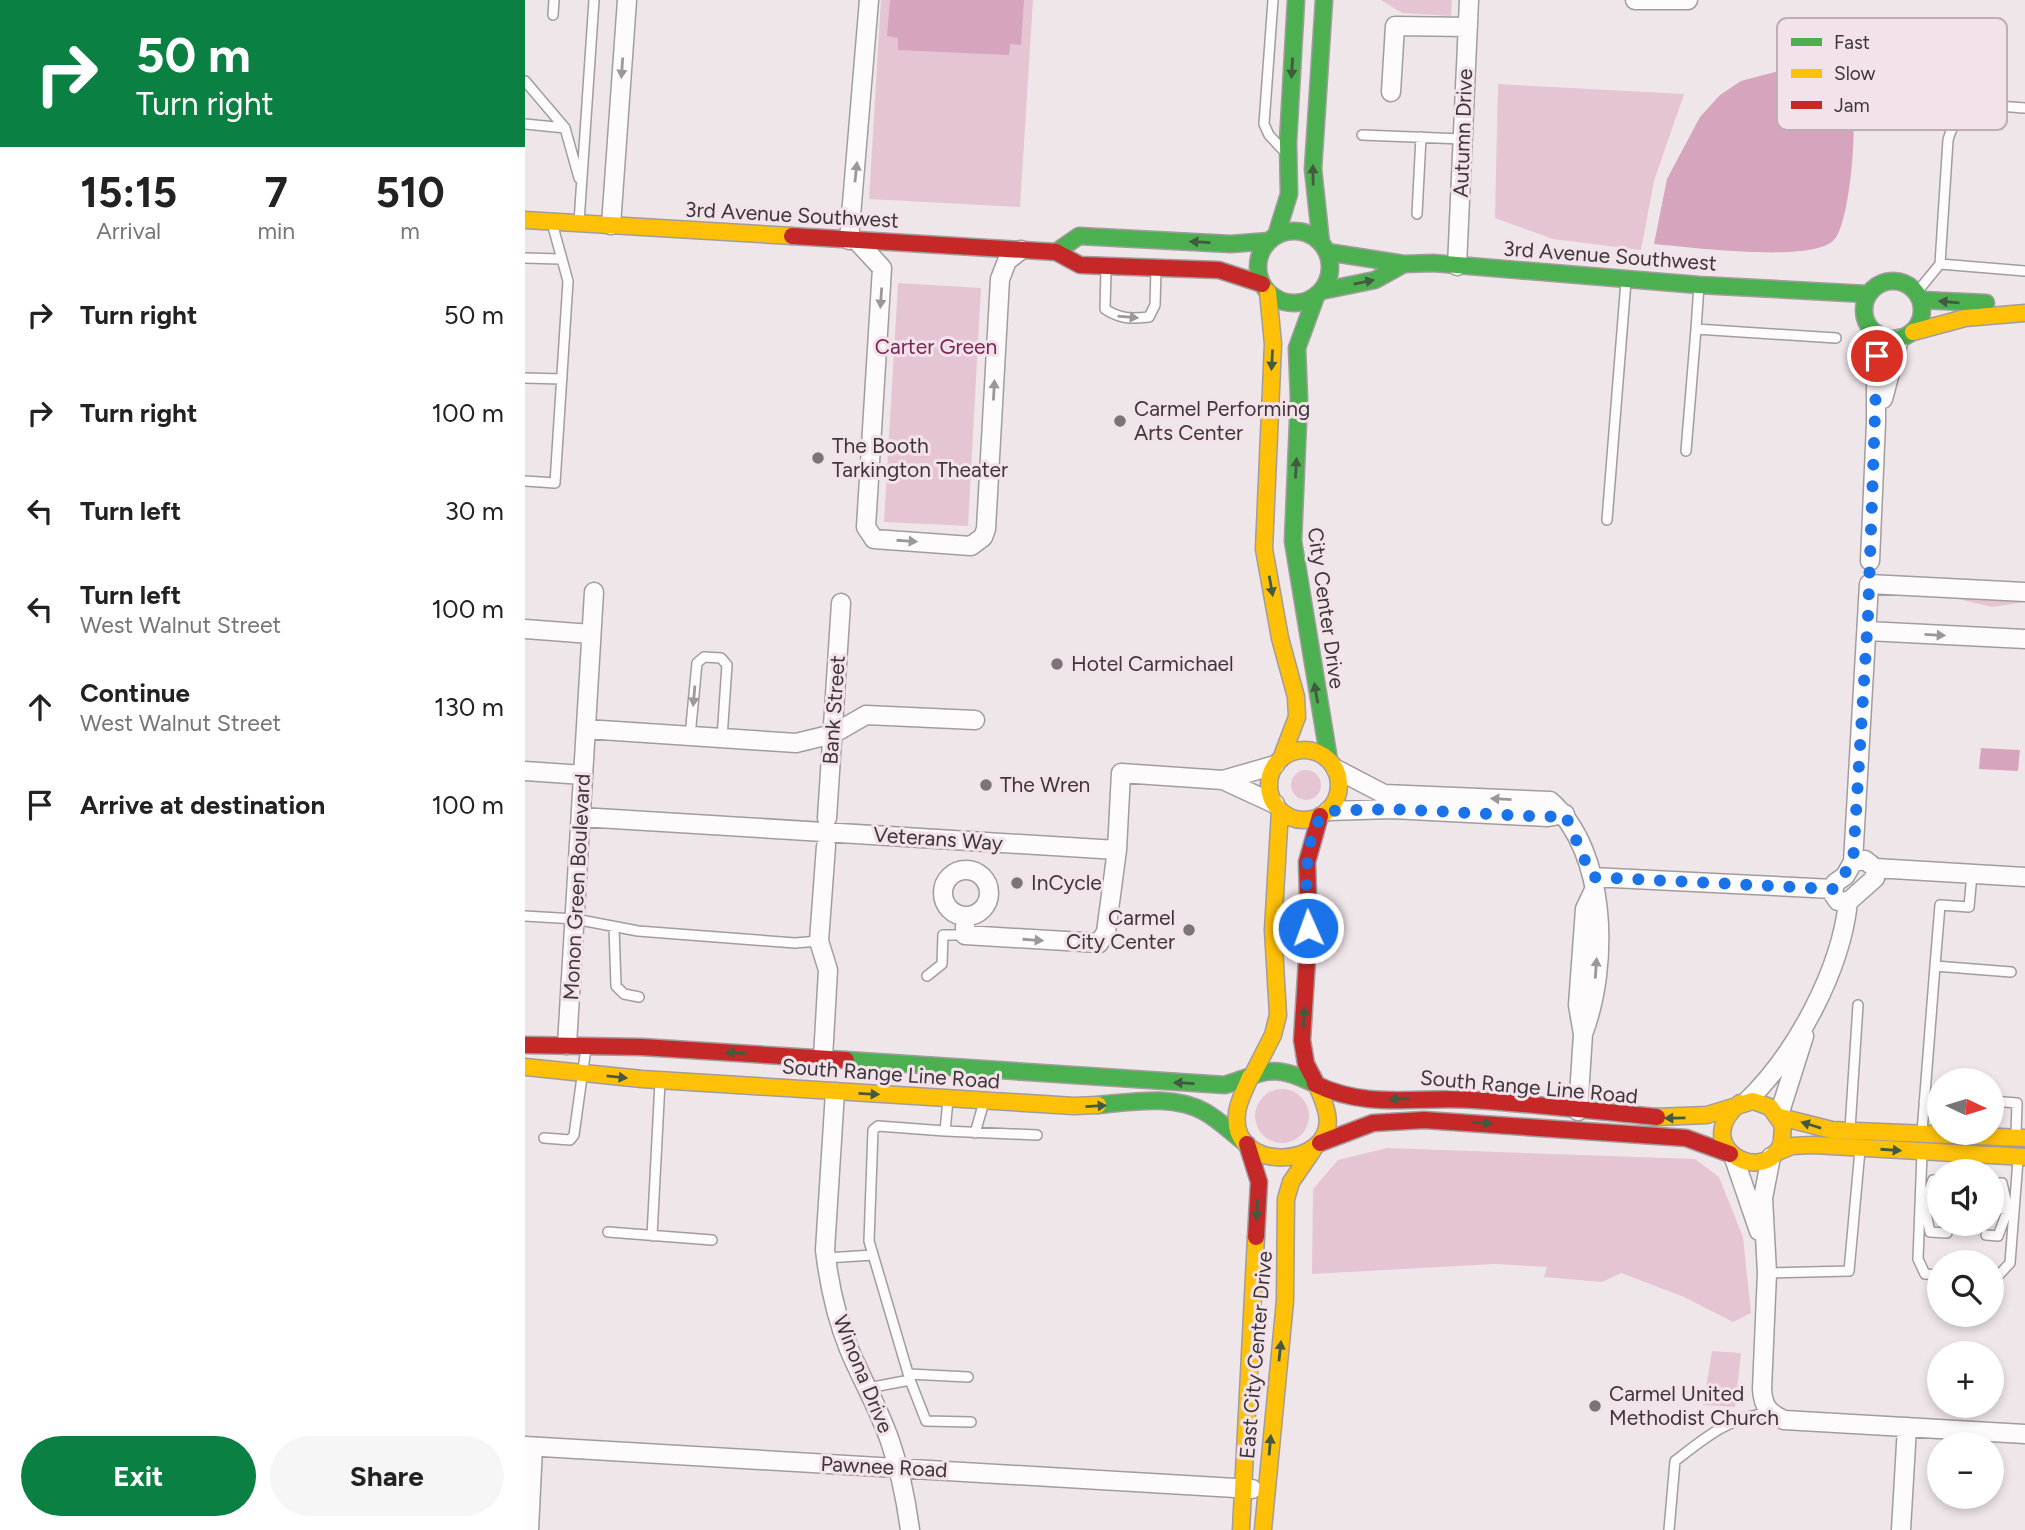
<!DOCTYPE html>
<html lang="en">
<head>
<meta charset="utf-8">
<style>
	:root { --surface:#fff; --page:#f6f6f6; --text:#222; --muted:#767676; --accent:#0b8043 }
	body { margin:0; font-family:Figtree,sans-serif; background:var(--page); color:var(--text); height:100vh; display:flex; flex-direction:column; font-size:26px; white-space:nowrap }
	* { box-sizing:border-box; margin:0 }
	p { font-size:23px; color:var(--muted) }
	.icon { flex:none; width:38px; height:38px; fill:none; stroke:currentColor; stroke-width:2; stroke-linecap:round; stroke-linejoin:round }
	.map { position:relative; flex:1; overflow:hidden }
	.details { display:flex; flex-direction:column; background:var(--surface); width:525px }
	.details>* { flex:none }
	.guide { background:#0b8043; color:#fff; overflow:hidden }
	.needle { width:46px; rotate:94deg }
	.buttons { position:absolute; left:1402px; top:1068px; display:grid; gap:14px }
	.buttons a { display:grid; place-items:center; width:77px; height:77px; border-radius:50%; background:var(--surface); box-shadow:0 4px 10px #0003; font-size:35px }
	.pin { position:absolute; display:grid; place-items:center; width:60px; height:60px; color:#fff; margin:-30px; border:4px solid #fff; border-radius:50%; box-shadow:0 2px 7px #0007 }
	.me { position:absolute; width:77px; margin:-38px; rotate:358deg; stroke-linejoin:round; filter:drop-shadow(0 0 5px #0008) }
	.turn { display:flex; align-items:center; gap:24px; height:147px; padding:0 21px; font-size:32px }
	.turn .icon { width:91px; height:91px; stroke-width:2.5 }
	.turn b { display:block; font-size:49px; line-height:60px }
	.eta { display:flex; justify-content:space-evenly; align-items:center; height:119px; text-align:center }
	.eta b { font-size:42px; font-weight:700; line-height:49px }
	.cta { display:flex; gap:14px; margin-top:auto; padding:14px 21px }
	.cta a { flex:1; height:80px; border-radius:42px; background:var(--accent); color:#fff; font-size:28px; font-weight:700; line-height:80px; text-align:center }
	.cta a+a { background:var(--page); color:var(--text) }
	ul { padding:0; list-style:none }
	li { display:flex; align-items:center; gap:21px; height:98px; padding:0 21px }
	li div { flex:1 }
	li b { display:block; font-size:26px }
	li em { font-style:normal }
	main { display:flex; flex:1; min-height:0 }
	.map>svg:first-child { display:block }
	.green { fill:#e5c5d3 }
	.water { fill:#d6a4bc }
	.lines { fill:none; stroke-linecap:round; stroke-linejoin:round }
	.lane-casing { stroke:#a29c9f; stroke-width:12 }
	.street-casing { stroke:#a29c9f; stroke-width:21 }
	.fast-casing { stroke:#a29c9f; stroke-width:19 }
	.slow-casing { stroke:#a29c9f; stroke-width:19 }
	.jam-casing { stroke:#a29c9f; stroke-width:19 }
	.lane { stroke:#fdfbfc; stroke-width:9 }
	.street { stroke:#fdfbfc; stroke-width:18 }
	.fast { stroke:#4caf50; stroke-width:16 }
	.slow { stroke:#ffc107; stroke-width:16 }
	.jam { stroke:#c62828; stroke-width:16 }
	.oneway { fill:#9c989a }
	.oneway2 { fill:#415a40 }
	.route { stroke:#1a73e8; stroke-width:12; stroke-dasharray:0 21.6 }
	.poi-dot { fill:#7b7477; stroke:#f3e2e9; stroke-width:2.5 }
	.labels { text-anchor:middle; stroke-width:6; stroke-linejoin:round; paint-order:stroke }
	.street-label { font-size:21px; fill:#3c3639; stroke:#f3e2e9 }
	.park-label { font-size:21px; fill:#782755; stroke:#f3e2e9 }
	.poi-label { font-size:21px; fill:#3c3639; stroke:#f3e2e9; text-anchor:start }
	.key { fill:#f3e2e9; stroke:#bcaeb4; stroke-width:2 }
	.key-label { font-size:19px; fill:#3c3639 }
</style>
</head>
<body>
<main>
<section class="details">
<div class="guide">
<div class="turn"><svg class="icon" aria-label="right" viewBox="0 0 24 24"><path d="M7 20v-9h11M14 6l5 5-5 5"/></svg><div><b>50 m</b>Turn right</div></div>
</div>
<div class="eta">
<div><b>15:15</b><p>Arrival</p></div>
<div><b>7</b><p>min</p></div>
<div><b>510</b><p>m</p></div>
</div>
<ul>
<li><svg class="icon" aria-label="right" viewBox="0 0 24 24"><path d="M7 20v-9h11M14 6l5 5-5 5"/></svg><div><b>Turn right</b></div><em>50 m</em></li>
<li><svg class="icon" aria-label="right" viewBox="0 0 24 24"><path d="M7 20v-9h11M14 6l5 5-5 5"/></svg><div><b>Turn right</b></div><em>100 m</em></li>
<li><svg class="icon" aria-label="left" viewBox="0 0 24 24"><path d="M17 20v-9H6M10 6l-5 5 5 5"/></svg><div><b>Turn left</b></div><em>30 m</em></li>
<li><svg class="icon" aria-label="left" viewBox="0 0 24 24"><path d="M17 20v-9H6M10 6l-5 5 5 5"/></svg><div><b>Turn left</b><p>West Walnut Street</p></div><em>100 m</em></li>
<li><svg class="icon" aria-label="ahead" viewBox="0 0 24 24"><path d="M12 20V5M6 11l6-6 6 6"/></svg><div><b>Continue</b><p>West Walnut Street</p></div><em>130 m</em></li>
<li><svg class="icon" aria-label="arrive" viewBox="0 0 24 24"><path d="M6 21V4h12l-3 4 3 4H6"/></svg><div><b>Arrive at destination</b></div><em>100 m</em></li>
</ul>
<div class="cta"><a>Exit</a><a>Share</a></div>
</section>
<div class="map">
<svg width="1500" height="1530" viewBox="0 0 1500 1530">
	<rect width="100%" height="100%" fill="#efe6ea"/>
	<!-- green -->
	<path class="green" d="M356 0H508L495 207 344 199Z
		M856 0H927L926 16 877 13Z
		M973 84 1159 94 1129 181 1116 250 1028 239 970 218Z
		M373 283 456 288 443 526 359 522Z
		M1434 594 1500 597V602L1467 607 1433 599Z
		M766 785a15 15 0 1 1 30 0a15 15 0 1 1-30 0Z
		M730 1116a27 27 0 1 1 54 0a27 27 0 1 1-54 0Z
		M862 1148 1170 1159 1194 1177 1218 1237 1226 1313 1208 1322 1159 1297 1096 1273 1077 1282 1019 1277 1022 1267 970 1264 787 1274 788 1189 813 1160Z
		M1187 1351 1216 1353 1210 1407 1178 1405Z"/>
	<!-- water -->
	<path class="water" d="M365 0H499L496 45 485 44 484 55 373 50V38L362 36Z
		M1250 72C1265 73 1289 70 1304 75 1315 80 1327 104 1328 115 1331 137 1324 228 1308 241 1282 263 1166 247 1129 244L1142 179 1175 117 1195 95 1216 81Z
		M1456 748 1495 750 1493 771 1454 769Z"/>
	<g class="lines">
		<!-- lane casing -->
		<g class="lane-casing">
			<path id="lane" d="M748 0 739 124 744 135 757 149
				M28 15 29 0
				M0 81 40 128 54 178
				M0 124 40 128
				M837 135 938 139
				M892 214 896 137
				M54 222 69 0
				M0 258 35 259
				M1415 264 1500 271
				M581 269 580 309C595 319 606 319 624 317L630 305 631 270
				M1174 285 1171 329 1311 338
				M1392 292 1415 264 1423 140C1435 97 1463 106 1500 108
				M0 378 37 379
				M1161 451 1171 329
				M0 481 30 483 43 281 27 223
				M1082 520 1101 281
				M165 736 172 663 179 657 196 658 202 665 197 738
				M0 916 50 919 113 931 270 943 294 941
				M89 927 91 986 99 994 114 997
				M1410 966 1415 905 1444 907 1447 874
				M402 976 417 964 418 935H440
				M1399 1101H1414
				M1466 1101 1492 1103 1491 1135
				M1325 1129 1333 1005
				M420 1131 512 1135
				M1397 1132 1410 966 1486 972
				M450 1133 459 1102
				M19 1138 45 1140 49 1135 61 1048
				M1397 1153 1393 1259 1400 1274 1414 1275
				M1414 1180H1408L1399 1204 1405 1232 1422 1233
				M1395 1204 1414 1205
				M1466 1208 1487 1210
				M83 1232 187 1240
				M1461 1235 1473 1236 1483 1209 1477 1183H1466
				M127 1236 135 1082
				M301 1258 348 1255
				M1242 1273 1324 1271 1335 1150
				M1466 1277H1472L1485 1263 1493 1160
				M384 1374 443 1377
				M385 1380 401 1421 446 1422
				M343 1388 385 1380 344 1241 348 1130 353 1126 420 1131 423 1100
				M1144 1530 1150 1461C1181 1437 1204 1417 1244 1413"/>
		</g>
		<!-- street casing -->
		<g class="street-casing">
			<path id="street" d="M1110 0H1163
				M866 92 870 26 943 27
				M86 225 102 0
				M324 240 344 0
				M331 240 357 268 341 527 349 539 446 546 458 537 461 529 475 279 482 261 496 250
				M932 266 944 0
				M1358 399 1374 339
				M1345 561 1351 423V334
				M0 629 66 634
				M1342 631 1500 639
				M61 729 271 743 308 734 341 715 450 720
				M811 769 859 794 1025 801C1083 852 1084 966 1058 1034
				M0 771 58 775
				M698 780 750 765
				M803 811 867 809 1023 817 1040 814
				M56 817 592 850 596 773 698 780 750 804
				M302 818 316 603
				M1340 860 1350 868V878L1323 902 1313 901 1308 894 1310 883 1320 876 1328 862Z
				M1328 862 1344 584 1500 592
				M1350 868 1500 877
				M418 893a23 23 0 1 1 46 0a23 23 0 1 1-46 0Z
				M1067 877 1308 889
				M440 917V935L574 943 581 932 592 850
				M42 1045 69 592
				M298 1058 303 970 294 941 301 846
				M310 1092 300 1250C304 1284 311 1317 324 1349 337 1380 354 1409 365 1441 375 1470 381 1500 385 1530
				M1222 1101C1271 1054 1316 970 1323 902
				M1053 1111 1058 1034 1053 1005 1060 909 1068 892
				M1254 1115 1279 1036
				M1246 1157 1238 1198 1242 1273 1237 1389C1238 1407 1244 1413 1259 1420L1500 1434
				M1209 1158 1234 1231
				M0 1446 727 1489
				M4 1530 8 1447
				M1376 1530 1382 1427"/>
		</g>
		<!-- fast casing -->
		<g class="fast-casing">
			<path id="fast" d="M733 267a36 36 0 1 1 72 0a36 36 0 1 1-72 0Z
				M751 236 764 194 763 142 771 0
				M796 243 788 169 799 0
				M531 252 554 236 706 244 744 241
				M802 252 879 264 908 263 1174 285 1342 294
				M1339 310a29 29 0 1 1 58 0a29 29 0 1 1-58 0Z
				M796 291 850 280 879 264
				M791 296 772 348 774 398 768 541 804 760
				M1397 300 1461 303
				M321 1060 700 1085C742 1071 748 1063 790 1084
				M573 1105C606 1102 649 1094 680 1112 694 1120 706 1132 719 1142"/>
		</g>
		<!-- slow casing -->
		<g class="slow-casing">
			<path id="slow" d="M0 220 267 236
				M743 292 748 344 739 549 755 638 771 697 772 717 756 759
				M1388 332 1440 318 1500 313
				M744 785a35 35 0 1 1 70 0a35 35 0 1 1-70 0Z
				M0 1067 117 1079 549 1106 573 1105
				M727 1076 748 1035 753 1015 748 930 755 810
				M725 1077C721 1088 713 1101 712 1113 704 1175 812 1169 802 1114 800 1103 795 1093 791 1083
				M1132 1117 1182 1115 1228 1101 1245 1107 1258 1125C1257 1131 1258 1142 1255 1147 1234 1186 1165 1144 1215 1103
				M1255 1117 1307 1130 1500 1138
				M1250 1153 1267 1146 1288 1145 1500 1157
				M716 1530 731 1237
				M738 1530 760 1301 761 1199 766 1182 788 1150"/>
		</g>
		<!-- jam casing -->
		<g class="jam-casing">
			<path id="jam" d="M267 236 531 252 555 265 694 270 737 284
				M0 1045 117 1047 321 1060
				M791 1083 781 1064 777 1040 784 928 782 862 795 816
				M790 1084C843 1110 892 1096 949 1100 1010 1104 1071 1111 1132 1117
				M795 1143 848 1123 899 1120 1161 1138 1205 1154
				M722 1144 734 1182 731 1237"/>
		</g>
		<!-- lane -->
		<use href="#lane" class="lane"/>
		<!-- street -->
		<use href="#street" class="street"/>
		<!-- fast -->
		<use href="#fast" class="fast"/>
		<!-- slow -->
		<use href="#slow" class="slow"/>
		<!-- jam -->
		<use href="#jam" class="jam"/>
	</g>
	<!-- one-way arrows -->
	<defs><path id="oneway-solid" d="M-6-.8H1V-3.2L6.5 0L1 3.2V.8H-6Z" transform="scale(1.75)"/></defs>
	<g class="oneway">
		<use href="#oneway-solid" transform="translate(97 68) rotate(94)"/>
		<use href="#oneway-solid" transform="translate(331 172) rotate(-84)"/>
		<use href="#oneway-solid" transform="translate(356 298) rotate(94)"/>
		<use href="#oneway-solid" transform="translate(603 317) rotate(5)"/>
		<use href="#oneway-solid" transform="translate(469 390) rotate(-87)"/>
		<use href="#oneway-solid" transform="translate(382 541) rotate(4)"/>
		<use href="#oneway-solid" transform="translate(1410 635) rotate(3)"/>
		<use href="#oneway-solid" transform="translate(169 696) rotate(95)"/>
		<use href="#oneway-solid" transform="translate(976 799) rotate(-177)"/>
		<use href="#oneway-solid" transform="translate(508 940) rotate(4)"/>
		<use href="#oneway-solid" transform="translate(1071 968) rotate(-86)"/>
	</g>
	<g class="oneway2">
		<use href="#oneway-solid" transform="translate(767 68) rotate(93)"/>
		<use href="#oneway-solid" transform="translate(788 175) rotate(-91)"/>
		<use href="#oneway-solid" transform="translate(675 242) rotate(-177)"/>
		<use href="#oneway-solid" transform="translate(839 282) rotate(-12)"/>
		<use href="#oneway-solid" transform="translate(1424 302) rotate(-175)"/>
		<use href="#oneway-solid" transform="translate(747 360) rotate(93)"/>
		<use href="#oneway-solid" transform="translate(771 468) rotate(-87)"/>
		<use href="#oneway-solid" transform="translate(746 586) rotate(80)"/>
		<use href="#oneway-solid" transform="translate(791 693) rotate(-100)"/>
		<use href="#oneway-solid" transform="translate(779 1017) rotate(-86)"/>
		<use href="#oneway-solid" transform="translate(211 1053) rotate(-177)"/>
		<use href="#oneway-solid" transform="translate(92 1077) rotate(6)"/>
		<use href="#oneway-solid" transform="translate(659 1083) rotate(-177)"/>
		<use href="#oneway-solid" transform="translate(344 1094) rotate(3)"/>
		<use href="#oneway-solid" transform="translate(874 1099) rotate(178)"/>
		<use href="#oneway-solid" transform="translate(571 1106) rotate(-3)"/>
		<use href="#oneway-solid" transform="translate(1150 1118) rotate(179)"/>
		<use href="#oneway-solid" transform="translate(957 1123) rotate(5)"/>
		<use href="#oneway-solid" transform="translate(1286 1125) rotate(-163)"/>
		<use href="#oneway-solid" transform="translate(1366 1150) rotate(4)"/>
		<use href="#oneway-solid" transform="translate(732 1210) rotate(94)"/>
		<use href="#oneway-solid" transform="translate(755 1351) rotate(-84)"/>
		<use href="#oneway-solid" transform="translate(745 1445) rotate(-85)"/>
	</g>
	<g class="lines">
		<!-- route -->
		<path class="route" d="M783 928C782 897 775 830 803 811L867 809 1023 817 1040 814 1067 877 1308 889 1328 862 1343 616 1352 356"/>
	</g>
	<!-- markers -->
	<g class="poi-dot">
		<circle cx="595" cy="421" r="7"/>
		<circle cx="293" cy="458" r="7"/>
		<circle cx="532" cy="664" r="7"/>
		<circle cx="461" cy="785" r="7"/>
		<circle cx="492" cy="883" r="7"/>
		<circle cx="664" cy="930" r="7"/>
		<circle cx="1070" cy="1406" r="7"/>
	</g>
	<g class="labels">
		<!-- street labels -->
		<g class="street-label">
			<text transform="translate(938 133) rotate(-88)" y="7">Autumn Drive</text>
			<text transform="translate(267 215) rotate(3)" y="7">3rd Avenue Southwest</text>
			<text transform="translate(1085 256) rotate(4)" y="7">3rd Avenue Southwest</text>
			<text transform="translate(801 608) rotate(82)" y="7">City Center Drive</text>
			<text transform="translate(309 710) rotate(-86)" y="7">Bank Street</text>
			<text transform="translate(413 839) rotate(4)" y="7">Veterans Way</text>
			<text transform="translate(52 887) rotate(-87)" y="7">Monon Green Boulevard</text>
			<text transform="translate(366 1074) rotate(4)" y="7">South Range Line Road</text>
			<text transform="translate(1004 1087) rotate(5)" y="7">South Range Line Road</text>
			<text transform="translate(731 1355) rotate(-85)" y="7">East City Center Drive</text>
			<text transform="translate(338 1374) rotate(68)" y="7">Winona Drive</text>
			<text transform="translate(359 1467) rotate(3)" y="7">Pawnee Road</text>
		</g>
		<!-- park labels -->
		<g class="park-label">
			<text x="411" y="354">Carter Green</text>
		</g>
		<!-- poi labels -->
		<g class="poi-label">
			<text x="609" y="416">Carmel Performing<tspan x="609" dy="24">Arts Center</tspan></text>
			<text x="307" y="453">The Booth<tspan x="307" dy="24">Tarkington Theater</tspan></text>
			<text x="546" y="671">Hotel Carmichael</text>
			<text x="475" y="792">The Wren</text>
			<text x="506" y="890">InCycle</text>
			<text x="650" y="925" text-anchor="end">Carmel<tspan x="650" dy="24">City Center</tspan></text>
			<text x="1084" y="1401">Carmel United<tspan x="1084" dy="24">Methodist Church</tspan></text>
		</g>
	</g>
	<!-- legend -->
	<rect x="1252" y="18" width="230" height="112" rx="10" class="key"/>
	<rect x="1266" y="38" width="31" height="8" fill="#4caf50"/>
	<rect x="1266" y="69" width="31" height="9" fill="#ffc107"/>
	<rect x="1266" y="101" width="31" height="8" fill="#c62828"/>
	<g class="key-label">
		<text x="1309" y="49">Fast</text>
		<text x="1309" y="80">Slow</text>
		<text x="1309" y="112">Jam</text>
	</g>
</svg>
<div class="buttons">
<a><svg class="needle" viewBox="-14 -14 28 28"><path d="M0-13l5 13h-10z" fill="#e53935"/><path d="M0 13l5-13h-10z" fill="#767676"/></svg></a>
<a><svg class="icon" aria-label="sound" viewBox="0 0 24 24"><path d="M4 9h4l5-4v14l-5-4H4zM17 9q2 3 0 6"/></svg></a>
<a><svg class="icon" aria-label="search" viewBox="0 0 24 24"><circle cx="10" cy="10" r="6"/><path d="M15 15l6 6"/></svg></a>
<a>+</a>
<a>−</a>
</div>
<div class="pin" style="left:1352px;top:356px;background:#d93025"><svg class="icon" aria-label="arrive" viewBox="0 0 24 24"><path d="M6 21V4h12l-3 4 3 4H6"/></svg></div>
<svg class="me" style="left:783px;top:928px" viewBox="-20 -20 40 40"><circle r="17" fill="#1a73e8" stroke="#fff" stroke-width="3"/><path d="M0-11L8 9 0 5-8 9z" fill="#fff"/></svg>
</div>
</main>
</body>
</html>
